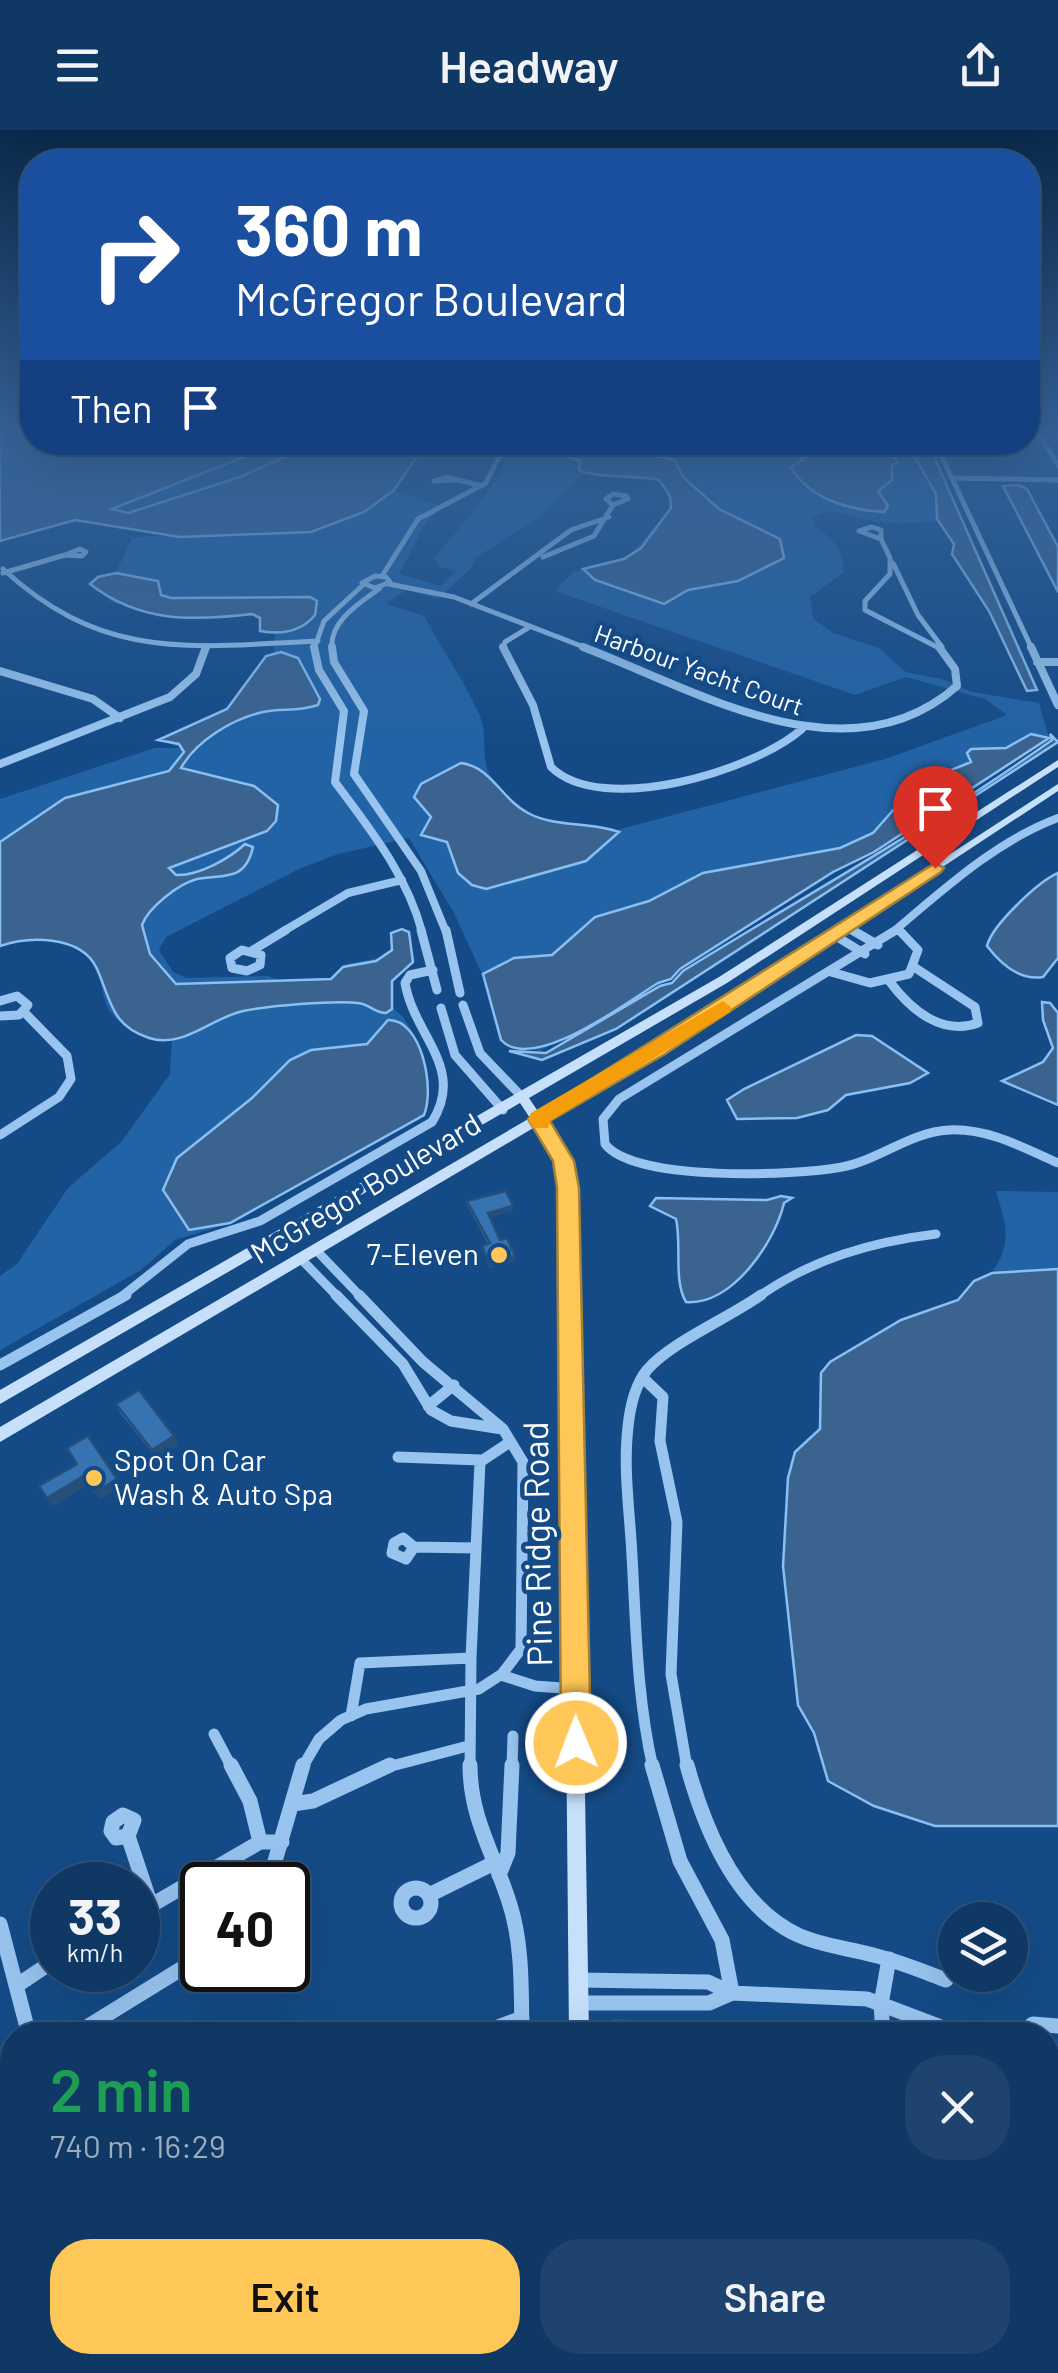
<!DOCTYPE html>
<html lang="en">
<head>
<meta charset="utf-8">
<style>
	:root { --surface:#0f3865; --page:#1d436e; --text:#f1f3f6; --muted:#9bacbf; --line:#2f5279; --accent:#ffc757 }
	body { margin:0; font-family:Barlow,sans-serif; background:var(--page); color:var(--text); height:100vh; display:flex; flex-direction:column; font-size:38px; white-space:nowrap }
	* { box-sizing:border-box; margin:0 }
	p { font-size:32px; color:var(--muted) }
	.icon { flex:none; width:55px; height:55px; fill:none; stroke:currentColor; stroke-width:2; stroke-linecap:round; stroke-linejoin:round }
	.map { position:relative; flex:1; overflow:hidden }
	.panel { position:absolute; left:0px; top:1892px; width:1060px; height:352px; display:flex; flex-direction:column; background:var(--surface); border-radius:40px 40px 0 0; box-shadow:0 10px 40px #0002,0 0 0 2px var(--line) }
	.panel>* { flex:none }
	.hud { position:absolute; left:20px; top:20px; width:1020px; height:305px; border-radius:40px; box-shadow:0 10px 40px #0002,0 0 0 2px var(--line); background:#1a4fa0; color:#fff; overflow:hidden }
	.controls { position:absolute; left:938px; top:1772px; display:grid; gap:20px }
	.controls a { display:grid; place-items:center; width:90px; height:90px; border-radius:50%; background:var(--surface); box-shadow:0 10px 40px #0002,0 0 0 2px var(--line); font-size:50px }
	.speed { position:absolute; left:30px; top:1732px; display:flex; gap:20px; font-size:50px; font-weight:700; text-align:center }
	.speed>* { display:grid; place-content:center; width:130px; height:130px; border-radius:50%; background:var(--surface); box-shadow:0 10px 40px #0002,0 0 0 2px var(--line); line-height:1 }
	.speed small { font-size:25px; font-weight:400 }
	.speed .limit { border:5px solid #111; border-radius:15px; background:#fff; color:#111 }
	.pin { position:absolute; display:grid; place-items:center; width:85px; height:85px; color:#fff; margin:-102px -42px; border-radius:50% 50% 50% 0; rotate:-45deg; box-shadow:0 0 10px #0007 }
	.pin .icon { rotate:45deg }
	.me { position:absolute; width:110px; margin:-55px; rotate:359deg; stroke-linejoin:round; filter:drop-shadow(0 0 8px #0008) }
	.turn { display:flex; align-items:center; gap:35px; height:210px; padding:0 50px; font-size:45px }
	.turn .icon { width:130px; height:130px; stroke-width:2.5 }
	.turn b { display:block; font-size:70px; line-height:85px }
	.then { display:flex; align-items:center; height:95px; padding:0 50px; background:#0003; gap:20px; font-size:38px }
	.round { display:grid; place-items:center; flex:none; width:105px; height:105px; border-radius:40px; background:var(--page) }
	.summary { display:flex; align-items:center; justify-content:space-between; height:170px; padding:0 50px }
	h1 { font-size:60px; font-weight:600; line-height:75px; color:#1e9e55 }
	.primary-button { display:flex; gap:20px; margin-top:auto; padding:20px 50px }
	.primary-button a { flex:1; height:115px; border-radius:40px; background:var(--accent); color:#111; font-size:40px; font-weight:600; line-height:115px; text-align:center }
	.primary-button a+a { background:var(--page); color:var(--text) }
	header { display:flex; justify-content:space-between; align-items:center; height:130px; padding:0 50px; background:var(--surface); font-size:45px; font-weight:600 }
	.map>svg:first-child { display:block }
	.green { fill:#2263a5; fill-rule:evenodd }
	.water { fill:#3a6390; stroke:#8abff3; stroke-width:2.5 }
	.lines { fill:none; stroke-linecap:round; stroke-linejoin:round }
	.street-far4 { stroke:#98c4ef; stroke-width:5 }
	.street-far3 { stroke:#98c4ef; stroke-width:8 }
	.street-far2 { stroke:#98c4ef; stroke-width:9 }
	.street-far1 { stroke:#98c4ef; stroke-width:11 }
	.street { stroke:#98c4ef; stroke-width:15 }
	.secondary { fill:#c6dffb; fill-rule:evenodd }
	.wall { fill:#2f6397 }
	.shaded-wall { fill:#26507b }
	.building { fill:#3773b0; stroke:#26507b; stroke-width:2.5 }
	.route { fill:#ffc757; stroke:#a68139; stroke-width:2.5 }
	.slow { fill:#f59e0b }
	.poi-dot { fill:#ffc757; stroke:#144b87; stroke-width:4 }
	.labels { text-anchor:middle; stroke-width:9; stroke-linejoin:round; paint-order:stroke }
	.far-street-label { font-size:25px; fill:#fff; stroke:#144b87 }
	.street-label { font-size:30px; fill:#fff; stroke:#144b87 }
	.poi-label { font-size:30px; fill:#fff; stroke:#144b87; text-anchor:end }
	.near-street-label { font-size:35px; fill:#fff; stroke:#144b87 }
</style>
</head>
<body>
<header><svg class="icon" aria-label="menu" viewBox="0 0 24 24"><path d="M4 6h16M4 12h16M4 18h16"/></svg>Headway<svg class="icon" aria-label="share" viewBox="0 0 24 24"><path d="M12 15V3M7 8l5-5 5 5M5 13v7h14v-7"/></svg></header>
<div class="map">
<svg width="1058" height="2243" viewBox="0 0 1058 2243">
	<rect width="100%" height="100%" fill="#144b87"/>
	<!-- green -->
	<path class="green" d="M283 312 312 313 238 347 128 381 116 379Z
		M761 312 790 324 825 326 856 320 865 313H907L936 364 938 391C917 393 895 395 874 391 854 388 831 374 813 388L815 397C833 408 843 420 844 442L810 467 813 488 833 503 879 518 906 542 942 549 972 562 1039 573 1049 608 874 722 833 742 680 839 671 849 658 853 540 921 507 916 501 910 482 844 454 783 409 708 338 724 299 739 166 807 159 820 173 842 187 848 269 846C281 855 327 857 338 845 340 843 339 840 340 838 351 829 376 834 392 820L391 803 407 800 413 832 392 852C392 858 390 870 392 876 394 881 400 883 403 887 423 916 445 972 410 993L230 1093 175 1110 141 1140 0 1220V1146L17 1134 68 1058 122 1011 170 944 172 911C148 908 126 903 110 881 101 868 103 849 95 836 77 805 29 807 0 816V669L155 618H182L158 610 227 579 274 522 275 503 260 501 257 486 167 487 112 472 90 454 92 450 116 442 132 409C155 403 177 407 201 407 276 407 332 405 394 360L445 377 427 390 399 444 441 456 456 441 440 437 434 428C466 391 496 357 515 313ZM584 343H627L659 350 670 366 671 378 627 428 573 442 555 461 855 565 906 547 985 569 1007 585 885 629 617 700C572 696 512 694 490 646 480 627 488 604 480 586 465 551 441 519 424 486L386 474 406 460 438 469 470 439 475 428 536 389Z
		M996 1061 1058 1062V1139L992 1143C1013 1111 1006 1096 996 1061Z
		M613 1889 662 1891 666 1900 771 1905H604Z
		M801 2232 803 2242 851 2243H602V2233Z"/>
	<!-- water -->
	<path class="water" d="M0 298H32V312L279 313 112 379 128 383 240 347 316 313H426L394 360 364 382 311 402 180 407 75 390 0 411Z
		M560 313H579L589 319 601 313 674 330 684 348 719 379 780 409 784 428 738 451 688 460 664 474 595 450 583 439 624 429 641 418 671 378 670 366 659 350C636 345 595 348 579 340L580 331 557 322Z
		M907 313H928L1037 560 1027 561 989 481 952 424 954 414 937 389 936 364Z
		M867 314 887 321 898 332 892 336V350L878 361 888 376 884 382C849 380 809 369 791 337L808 326 841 325Z
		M1018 355 1027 359 1058 417V462L1003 356Z
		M116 443 158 451 161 465 171 468 310 467 317 471 315 485C301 502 282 505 260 501V488L252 484C193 491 140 493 90 454L98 447Z
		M281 522 298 528 320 569 318 575C298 582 282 578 263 582 232 589 196 611 181 638L254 656 278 675 276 691 267 701 169 738 176 745C199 746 230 728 245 714L253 717C245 753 222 744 197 749 178 754 148 778 142 795L150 824 176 854 331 849 343 837 376 831 392 820 391 803 402 799 409 802 413 832 392 851V879L386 883C374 883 370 874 358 873 334 870 267 876 243 881 211 888 183 919 149 908 111 896 111 870 97 839 82 805 29 806 0 816V712L65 668 169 641 184 622 179 614 158 610 227 579 266 526Z
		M1031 604 1049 608 874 722 833 742 680 839 671 849 658 853C627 872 533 944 501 910L483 844 514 828 552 825 595 787 649 771 703 743 840 718 873 703 916 654 971 632 967 623 971 619 1006 618Z
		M1050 604 1058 612 616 899 542 930 509 921 546 923 660 856 672 853 683 841C806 765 933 695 1052 610Z
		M461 633C492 637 501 669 528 683 556 698 590 691 619 702L586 731 486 759 472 755 458 743 447 712 421 705 431 687 414 667 421 654Z
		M1058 743V828L1043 847C1019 851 1000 833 987 816 992 795 1038 752 1058 743Z
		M1042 872 1050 873 1058 883V975L1002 951 1043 932 1053 918 1043 890Z
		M388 890C422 889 435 959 424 985L230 1093 189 1100 163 1060 177 1028 252 968 290 930 311 920 367 914Z
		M856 905 872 906 928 943 910 953 846 965 828 980 797 988 737 989 727 970 744 959Z
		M781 1066 792 1068 784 1073C775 1112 732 1176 686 1172 673 1150 682 1115 676 1089L650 1076 656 1068 767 1070Z
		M1058 1139V1696H935L874 1676 828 1651 814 1603 798 1575 783 1436 788 1348 795 1322 820 1299 821 1243 830 1232 901 1190 958 1170 974 1151 992 1143Z"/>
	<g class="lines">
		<!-- street-far4 -->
		<path class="street-far4" d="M1039 304 1058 335
			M935 312 1032 519
			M468 316 482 321H457Z
			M952 348 1058 350
			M456 350 434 351 446 347 482 356
			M613 364 626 366 628 369 613 375 606 369Z
			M872 397 881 400V409L859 401Z
			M881 409 890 428V444L865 471V480L941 519
			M80 419 86 422 82 426 65 425Z
			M543 427 594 406 613 375
			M893 433 918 485 942 517
			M3 439C104 532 191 517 318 511
			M3 443 65 425
			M375 446 386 447 390 452 375 458 362 453Z
			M382 446 418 389 486 353 506 312
			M389 454 454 467 589 519
			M471 474 571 400 609 387
			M314 519 324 491 363 455
			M332 519C329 491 360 473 380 458
			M503 519 505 512 528 498"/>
		<!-- street-far3 -->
		<path class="street-far3" d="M314 517 319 540 344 581 335 652C370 699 407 745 422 802
			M332 517 334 532 364 581 354 644 421 741 446 802
			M503 517 533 575 551 637C602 687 754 641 802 599
			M583 517C696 560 847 653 957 556L955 539 939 517
			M1031 517 1058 575
			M1037 532H1058
			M0 541 93 569 120 588
			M0 634 170 567 196 544 206 517
			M847 797 856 802
			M282 802 348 763 402 750
			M893 802C943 760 996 711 1058 688"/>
		<!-- street-far2 -->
		<path class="street-far2" d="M421 800 437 860
			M446 800 460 863
			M852 800 878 815
			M896 800 619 969 603 989 605 1014C634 1052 795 1046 842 1037 879 1030 910 1002 949 1000 988 998 1024 1018 1058 1033
			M834 805 865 824
			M242 820 261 825 260 835 247 841 232 838 230 828Z
			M253 820 286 800
			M831 842 870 853 909 844 918 820 899 800
			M890 852C911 880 942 906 978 893L975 877 914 837
			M0 871 17 866 28 875 19 885 0 886
			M463 875 480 923 523 968
			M441 878 455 925 503 980
			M0 1005 59 967 71 949 67 926 24 882
			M317 1121 361 1167
			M302 1130 338 1167
			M121 1167 188 1114 260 1091 432 992C466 938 414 906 405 853L410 845 433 840
			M758 1167C812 1129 871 1112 936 1104"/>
		<!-- street-far1 -->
		<path class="street-far1" d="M336 1165 403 1234 431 1280 451 1291 502 1299
			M0 1235 126 1165
			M642 1247 663 1267 660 1311 677 1392 671 1544 687 1638
			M428 1276 454 1255
			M398 1327 481 1330
			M403 1408 414 1417 406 1429 392 1423 394 1413Z
			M414 1417 476 1418
			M471 1528 480 1332 510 1312
			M504 1546 535 1556 575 1559
			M351 1586 360 1533 471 1528 470 1638
			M214 1604 232 1638
			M302 1638 319 1609 341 1590 366 1579 479 1559 502 1544 521 1519 523 1332 503 1299 423 1232 359 1165
			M384 1638 468 1616
			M512 1638 513 1606
			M653 1638C637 1568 636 1497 632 1426 630 1384 623 1339 628 1297 630 1277 635 1255 647 1240 671 1212 729 1188 761 1165"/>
		<!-- street -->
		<path class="street" d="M231 1635 250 1671 260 1712
			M470 1635C470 1689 495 1725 510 1775 523 1816 521 1862 522 1905
			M652 1635 680 1731 722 1810 732 1863
			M687 1635C704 1697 735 1776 798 1805 822 1816 848 1818 873 1825 898 1831 922 1841 946 1850
			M293 1674 313 1671 390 1635
			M123 1685 134 1690 128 1706 116 1708 111 1701 113 1692Z
			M128 1706 151 1775
			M499 1745 508 1723 512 1635
			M268 1755 303 1635
			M401 1773a15 15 0 1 1 30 0a15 15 0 1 1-30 0Z
			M429 1765 494 1733
			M138 1783 260 1712H282
			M0 1794 29 1905
			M578 1850 708 1852 732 1863 867 1869 962 1905
			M16 1856 52 1832
			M578 1873H709L732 1863
			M74 1905 202 1826
			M476 1905 522 1888
			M883 1905 881 1874 889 1829
			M1019 1905 1033 1894 1058 1896
			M0 1948 12 1940
			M1048 1986 1058 1989
			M1048 2180 1058 2183
			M506 2243 507 2232"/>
		<!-- secondary -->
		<path class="secondary" d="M1058 630V637L727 853 529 968 539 983 654 916 1058 654V661L662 922 545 991 570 1031 575 1058 589 1905H569L561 1058 558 1032 535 997 0 1312V1297L530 988 520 973 0 1274V1260L719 847Z
			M570 2232H594V2243H570Z"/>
	</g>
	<!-- wall -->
	<path class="wall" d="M467 1071 513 1076V1081L490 1087 500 1110 515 1131 490 1138 482 1120V1116L488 1114 467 1075Z
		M116 1274 174 1306 178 1314 157 1329 120 1283Z"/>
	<!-- shaded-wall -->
	<path class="shaded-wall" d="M513 1076V1081L488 1088V1083Z
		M515 1126V1131L490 1138 489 1134Z
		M174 1306 178 1314 157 1329 152 1320Z
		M85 1345 90 1354 52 1377 47 1368Z
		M117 1349 121 1357 100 1370 95 1362Z"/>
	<!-- building -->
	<path class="building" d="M506 1061 513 1076 488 1083 500 1110 507 1108 515 1126 489 1134 482 1116 490 1113 467 1071Z
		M139 1260 174 1306 152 1320 116 1274Z
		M88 1306 117 1349 95 1362 85 1345 47 1368 39 1356 77 1334 67 1318Z"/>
	<!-- sky -->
	<linearGradient id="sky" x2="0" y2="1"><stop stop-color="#0b294a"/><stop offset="0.49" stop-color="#346196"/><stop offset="1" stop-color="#346196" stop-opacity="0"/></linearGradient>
	<rect width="1058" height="612" fill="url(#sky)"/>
	<!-- route -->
	<path class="route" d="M935 733 944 738 941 742 665 924 550 991 574 1031 579 1058 591 1613 587 1623 576 1628 565 1623 561 1613 557 1058 553 1031 528 989Z"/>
	<!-- slow -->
	<path class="slow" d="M723 871 732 878 730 882 550 991 548 998H533L528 989 531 983Z"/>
	<!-- markers -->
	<g class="poi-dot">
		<circle cx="499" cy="1125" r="10"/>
		<circle cx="94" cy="1348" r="10"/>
	</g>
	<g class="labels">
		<!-- far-street labels -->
		<g class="far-street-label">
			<text transform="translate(699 540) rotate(20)" y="9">Harbour Yacht Court</text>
		</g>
		<!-- street labels -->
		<g class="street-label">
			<text transform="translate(366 1059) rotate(-31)" y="10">McGregor Boulevard</text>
		</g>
		<!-- poi labels -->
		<g class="poi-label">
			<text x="479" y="1135">7-Eleven</text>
			<text x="114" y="1341" text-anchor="start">Spot On Car<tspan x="114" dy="34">Wash &amp; Auto Spa</tspan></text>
		</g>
		<!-- near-street labels -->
		<g class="near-street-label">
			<text transform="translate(538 1414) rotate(-91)" y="12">Pine Ridge Road</text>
		</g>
	</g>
</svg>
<div class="controls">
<a><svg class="icon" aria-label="layers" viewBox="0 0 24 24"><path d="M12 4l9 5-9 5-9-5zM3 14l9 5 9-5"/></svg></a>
</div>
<div class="speed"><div>33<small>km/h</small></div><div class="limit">40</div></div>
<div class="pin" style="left:935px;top:738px;background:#d93025"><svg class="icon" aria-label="arrive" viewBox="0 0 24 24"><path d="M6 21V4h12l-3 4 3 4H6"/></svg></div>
<svg class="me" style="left:576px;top:1613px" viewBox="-20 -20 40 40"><circle r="17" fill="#ffc757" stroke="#fff" stroke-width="3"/><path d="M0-11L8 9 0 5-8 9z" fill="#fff"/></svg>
<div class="hud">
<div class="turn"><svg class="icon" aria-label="right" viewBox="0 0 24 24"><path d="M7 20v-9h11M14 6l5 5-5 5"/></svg><div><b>360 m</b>McGregor Boulevard</div></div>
<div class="then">Then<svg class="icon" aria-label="arrive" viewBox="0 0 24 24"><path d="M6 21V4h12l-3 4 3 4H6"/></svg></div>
</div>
<section class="panel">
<div class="summary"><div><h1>2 min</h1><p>740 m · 16:29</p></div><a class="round"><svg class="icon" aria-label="close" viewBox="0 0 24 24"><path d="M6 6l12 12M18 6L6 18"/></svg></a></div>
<div class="primary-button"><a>Exit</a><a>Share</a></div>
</section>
</div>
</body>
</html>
